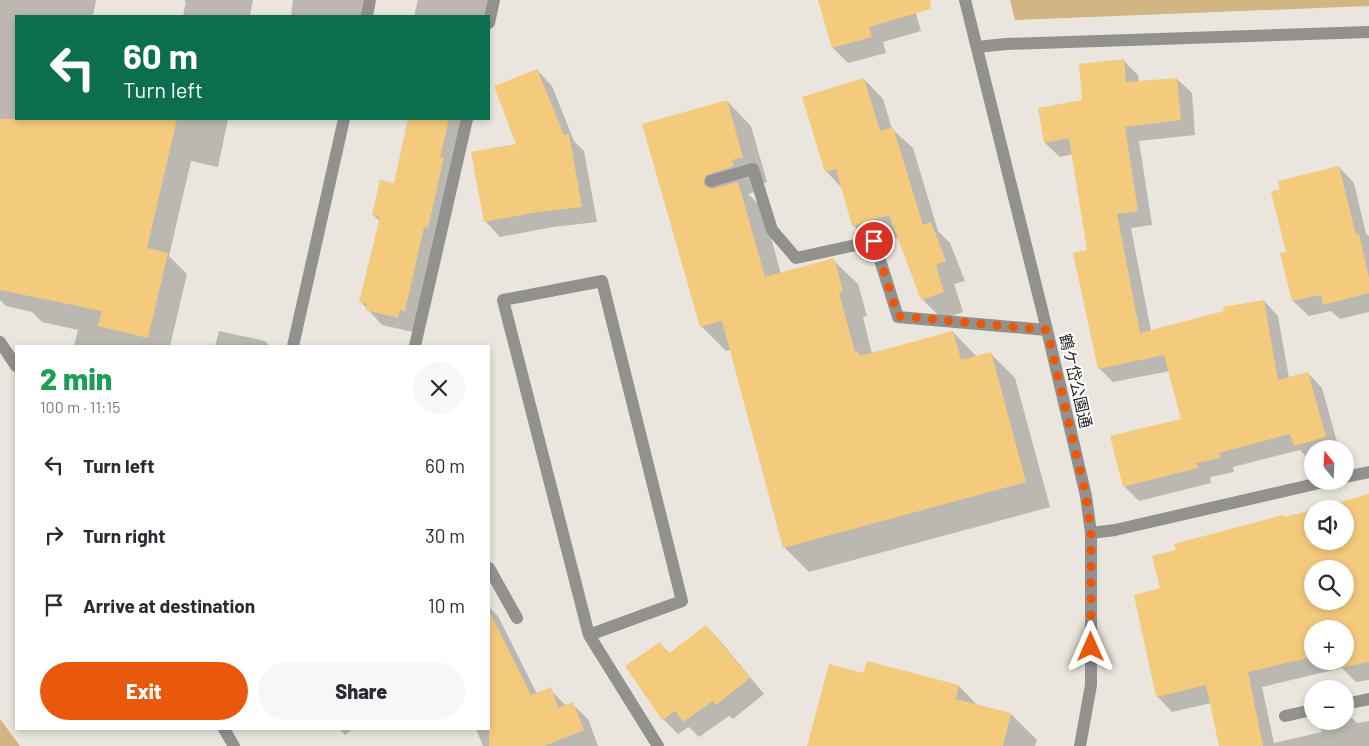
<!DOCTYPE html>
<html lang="en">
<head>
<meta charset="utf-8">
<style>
	:root { --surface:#fff; --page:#f7f7f7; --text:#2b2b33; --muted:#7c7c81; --accent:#ea580c }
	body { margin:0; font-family:Barlow,"Noto Sans JP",sans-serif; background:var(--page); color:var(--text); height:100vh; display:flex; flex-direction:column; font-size:19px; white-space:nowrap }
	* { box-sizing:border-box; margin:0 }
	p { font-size:16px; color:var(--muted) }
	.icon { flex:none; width:28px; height:28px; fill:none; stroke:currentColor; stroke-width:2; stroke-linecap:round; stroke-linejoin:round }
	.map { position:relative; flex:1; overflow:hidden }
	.drawer { position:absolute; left:15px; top:345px; width:475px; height:385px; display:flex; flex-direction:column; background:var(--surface); border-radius:0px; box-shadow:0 2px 8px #0003 }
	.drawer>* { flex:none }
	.banner { position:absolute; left:15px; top:15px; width:475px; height:105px; border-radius:0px; box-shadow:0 2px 8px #0003; background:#0b6e4f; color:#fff; overflow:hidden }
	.needle { width:32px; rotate:342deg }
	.fabs { position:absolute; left:1304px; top:440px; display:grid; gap:10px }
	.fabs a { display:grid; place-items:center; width:50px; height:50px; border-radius:50%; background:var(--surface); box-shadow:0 2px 8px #0003; font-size:25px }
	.pin { position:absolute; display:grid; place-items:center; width:42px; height:42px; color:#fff; margin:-21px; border:2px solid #fff; border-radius:50%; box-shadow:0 1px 5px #0007 }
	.me { position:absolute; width:55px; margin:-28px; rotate:0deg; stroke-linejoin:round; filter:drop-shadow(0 0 4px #0008) }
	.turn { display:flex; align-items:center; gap:18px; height:105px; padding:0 25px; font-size:22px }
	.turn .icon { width:65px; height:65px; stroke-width:2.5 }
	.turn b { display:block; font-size:35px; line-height:42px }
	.round { display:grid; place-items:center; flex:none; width:52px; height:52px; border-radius:26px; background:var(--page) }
	.overview { display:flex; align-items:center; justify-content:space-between; height:85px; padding:0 25px }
	h1 { font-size:30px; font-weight:800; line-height:38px; color:#1e9e55 }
	.action { display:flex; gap:10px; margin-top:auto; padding:10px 25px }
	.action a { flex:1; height:58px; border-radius:30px; background:var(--accent); color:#fff; font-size:20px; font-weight:800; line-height:58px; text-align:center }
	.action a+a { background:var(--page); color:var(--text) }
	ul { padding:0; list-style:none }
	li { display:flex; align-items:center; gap:15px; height:70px; padding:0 25px }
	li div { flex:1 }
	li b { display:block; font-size:19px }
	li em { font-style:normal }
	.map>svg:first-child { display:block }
	.green { fill:#d1b583 }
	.shadow { fill:#0003; fill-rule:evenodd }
	.building { fill:#f4ca7d; fill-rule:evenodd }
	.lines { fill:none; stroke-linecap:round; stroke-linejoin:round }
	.minor { stroke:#92918e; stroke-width:12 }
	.route { stroke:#ea580c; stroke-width:9; stroke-dasharray:0 16.2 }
	.labels { text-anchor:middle; stroke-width:4; stroke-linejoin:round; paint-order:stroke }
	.street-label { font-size:16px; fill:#262522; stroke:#fff }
</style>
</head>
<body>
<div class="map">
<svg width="1369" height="746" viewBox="0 0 1369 746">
	<rect width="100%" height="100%" fill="#eae6de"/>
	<!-- green -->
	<path class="green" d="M1010 0H1369V6L1015 20Z
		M0 719 20 746H0Z"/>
	<!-- shadow -->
	<path class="shadow" d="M0 0H96L93 16H16V119H228L218 167 191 161 169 256 187 274 170 346H74L78 330 42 322 32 312 6 306 0 300Z
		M182 0H253L250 16H183L186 1Z
		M293 0H373L369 16H291Z
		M418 0H490L485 16H414Z
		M820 0H912L921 31 883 42 886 53 848 63 833 48Z
		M1124 61 1138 75 1139 82 1177 79 1192 93 1195 135 1139 141 1152 225 1131 228 1151 331 1264 301 1278 316 1289 378 1308 373 1322 388 1339 449H1312V459L1309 460 1300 450 1233 467 1234 472 1210 477 1211 483 1139 501 1124 486 1182 420 1170 371 1113 382 1099 368 1088 251 1073 154 1060 157 1045 143 1083 101Z
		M537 70 552 86 574 141 584 151 597 222 553 227 500 237 485 221 518 145Z
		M864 79 883 99 892 129 913 148 938 231 950 243 965 281 954 284 963 312 942 319 922 299 899 237 873 245 853 225 842 188 826 171Z
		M727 101 751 126 767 182 756 185 758 191 748 194 763 208 781 274 833 260 858 284 867 316 863 317 872 354 953 332 977 357 990 353 1015 378 1050 507 809 572 785 548 731 350 726 351 702 327 644 125Z
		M410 119H467L413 332 382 325 361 302 380 221 373 215 395 185Z
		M1339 167 1354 183 1366 234 1369 236V312L1340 319 1331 311 1309 316 1293 301 1282 254 1288 253Z
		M219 331 265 341 270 346H215Z
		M1369 495V561L1312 569V577L1251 594 1257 619 1369 597V680L1356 682 1342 668 1262 687 1274 743 1322 732 1320 725 1336 721H1345V719L1352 718 1357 723 1369 721V746H1220L1211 703 1172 712 1157 696 1162 589 1285 519 1312 511V541H1345ZM1312 629H1345V661H1312Z
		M489 607 498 616 537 694 550 689 566 706 572 704 588 719 598 746H483L476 729H489V717L495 715 489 704Z
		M706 626 721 642 764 694 733 719 729 716 699 737 689 727 678 734 663 719 660 644 670 654Z
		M868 662 959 686 978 706 1011 714 1037 740 1035 746H809L864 675Z
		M339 729H353L345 735Z"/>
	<!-- building -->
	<path class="building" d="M818 0H930L931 9 869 27 872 37 832 48Z
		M1124 59 1126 82 1177 78 1181 120 1125 127 1138 211 1117 214 1140 333 1224 311 1223 307 1264 300 1278 380 1308 372 1326 437 1294 446 1290 434 1219 453 1220 458 1196 463 1198 468 1123 487 1110 436 1181 419 1164 355 1098 369 1073 253 1087 250 1069 138 1044 143 1038 108 1082 100 1079 64Z
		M537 69 564 135 569 134 582 207 537 212 484 222 471 152 516 144 494 86Z
		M864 78 880 131 893 127 923 225 931 222 946 261 936 265 944 292 921 300 889 215 852 226 836 169 825 172 802 97Z
		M727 100 743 157 732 160 734 166 706 175 703 183 706 187 713 189 738 182 765 277 834 258 843 291 839 293 855 352 858 351 860 356 953 331 961 360 991 352 1026 482 783 548 722 321 700 327 642 124Z
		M0 119H177L147 248 168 253 148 338 98 326 102 311 0 290Z
		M408 119H449L440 158 444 157 428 228 424 227 405 311 400 310 398 318 365 310 367 304 359 302 380 217 372 215 380 180 394 183Z
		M1339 166 1356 235 1359 234 1369 278V293L1323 305 1321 295 1292 301 1280 253 1286 252 1271 192 1280 189 1278 181Z
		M1369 494V662L1339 668 1338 661H1345V629H1312V657L1248 672 1263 746H1219L1206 685 1156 697 1134 595 1160 588 1152 556 1176 550 1174 544 1283 515 1284 517 1312 510V541H1345V509H1316ZM1312 569H1345V601H1312Z
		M489 611 531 695 551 687 558 708 573 702 584 730 544 746H489Z
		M706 625 750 678 716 705 713 701 683 722 675 711 662 720 625 666 660 642 668 654Z
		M867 661 959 685 956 699 1011 713 1003 746H807L829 664 863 673Z"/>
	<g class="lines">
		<!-- minor -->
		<path class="minor" d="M965 0 1047 330 1086 496 1091 533V685L1080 746
			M367 16 370 0
			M489 23 494 0
			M977 47 1006 44 1369 32
			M711 181 753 169 772 230 796 258 874 241 898 317 1047 330
			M602 281 682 601 589 635 503 300Z
			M0 342 16 366
			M293 346 344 119
			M415 346 467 119
			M1345 477 1369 472
			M1091 533 1115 530 1328 481
			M489 568 517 618
			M589 635 658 746
			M1345 704 1369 699
			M1285 716 1312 710
			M224 729 234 746"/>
	</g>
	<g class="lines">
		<!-- route -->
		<path class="route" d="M874 241 898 316 1047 330 1086 496 1091 533V647"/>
	</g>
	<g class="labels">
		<!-- street labels -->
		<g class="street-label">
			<text transform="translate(1076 381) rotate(77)" y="6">鶴ケ岱公園通</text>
		</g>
	</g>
</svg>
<div class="fabs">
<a><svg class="needle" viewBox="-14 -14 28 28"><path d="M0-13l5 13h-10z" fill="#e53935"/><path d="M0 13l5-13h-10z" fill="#7c7c81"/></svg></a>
<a><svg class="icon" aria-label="sound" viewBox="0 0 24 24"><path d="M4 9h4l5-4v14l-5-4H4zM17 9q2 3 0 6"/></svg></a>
<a><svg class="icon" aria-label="search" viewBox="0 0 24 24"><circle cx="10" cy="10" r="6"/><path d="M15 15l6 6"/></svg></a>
<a>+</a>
<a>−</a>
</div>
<div class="pin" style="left:874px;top:241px;background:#d93025"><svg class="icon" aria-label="arrive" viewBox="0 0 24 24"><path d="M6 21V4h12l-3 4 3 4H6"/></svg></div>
<svg class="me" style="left:1091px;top:647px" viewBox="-20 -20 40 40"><path d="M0-17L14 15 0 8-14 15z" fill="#ea580c" stroke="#fff" stroke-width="4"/></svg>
<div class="banner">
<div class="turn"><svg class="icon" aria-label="left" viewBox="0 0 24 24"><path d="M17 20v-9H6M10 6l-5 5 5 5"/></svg><div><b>60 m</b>Turn left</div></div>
</div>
<section class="drawer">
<div class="overview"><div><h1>2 min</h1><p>100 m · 11:15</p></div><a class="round"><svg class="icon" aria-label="close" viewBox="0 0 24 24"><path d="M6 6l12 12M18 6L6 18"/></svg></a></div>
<ul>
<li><svg class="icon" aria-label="left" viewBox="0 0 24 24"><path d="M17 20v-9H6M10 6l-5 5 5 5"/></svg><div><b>Turn left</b></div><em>60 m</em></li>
<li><svg class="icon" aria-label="right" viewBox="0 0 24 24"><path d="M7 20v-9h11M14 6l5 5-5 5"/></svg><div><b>Turn right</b></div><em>30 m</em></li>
<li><svg class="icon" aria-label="arrive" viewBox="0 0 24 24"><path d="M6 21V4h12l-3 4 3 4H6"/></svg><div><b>Arrive at destination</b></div><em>10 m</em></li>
</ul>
<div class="action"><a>Exit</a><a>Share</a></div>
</section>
</div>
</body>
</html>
